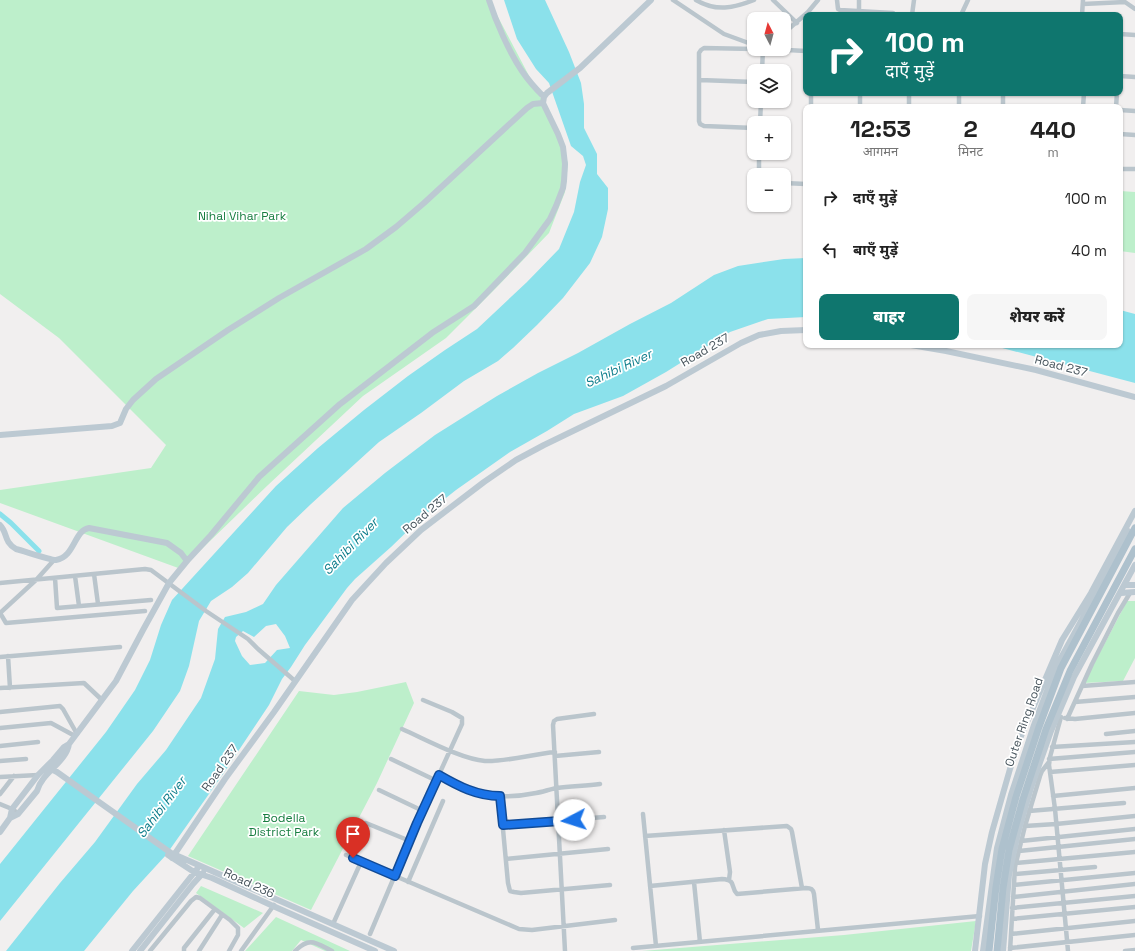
<!DOCTYPE html>
<html lang="hi">
<head>
<meta charset="utf-8">
<style>
	:root { --surface:#fff; --page:#f6f6f6; --text:#222; --muted:#767676; --accent:#0f766e }
	body { margin:0; font-family:"Space Grotesk","Noto Sans Devanagari",sans-serif; background:var(--page); color:var(--text); height:100vh; display:flex; flex-direction:column; font-size:15px; white-space:nowrap }
	* { box-sizing:border-box; margin:0 }
	p { font-size:13px; color:var(--muted) }
	.icon { flex:none; width:22px; height:22px; fill:none; stroke:currentColor; stroke-width:2; stroke-linecap:round; stroke-linejoin:round }
	.map { position:relative; flex:1; overflow:hidden }
	.drawer { position:absolute; left:803px; top:104px; width:320px; height:244px; display:flex; flex-direction:column; background:var(--surface); border-radius:8px; box-shadow:0 1px 3px #0004 }
	.drawer>* { flex:none }
	.banner { position:absolute; left:803px; top:12px; width:320px; height:84px; border-radius:8px; box-shadow:0 1px 3px #0004; background:#0f766e; color:#fff; overflow:hidden }
	.needle { width:26px; rotate:354deg }
	.controls { position:absolute; left:747px; top:12px; display:grid; gap:8px }
	.controls a { display:grid; place-items:center; width:44px; height:44px; border-radius:8px; background:var(--surface); box-shadow:0 1px 3px #0004; font-size:20px }
	.pin { position:absolute; display:grid; place-items:center; width:34px; height:34px; color:#fff; margin:-41px -17px; border-radius:50% 50% 50% 0; rotate:-45deg; box-shadow:0 0 4px #0007 }
	.pin .icon { rotate:45deg }
	.me { position:absolute; width:44px; margin:-22px; rotate:265deg; stroke-linejoin:round; filter:drop-shadow(0 0 3px #0008) }
	.turn { display:flex; align-items:center; gap:14px; height:84px; padding:0 16px; font-size:18px }
	.turn .icon { width:52px; height:52px; stroke-width:2.5 }
	.turn b { display:block; font-size:28px; line-height:34px }
	.eta { display:flex; justify-content:space-evenly; align-items:center; height:68px; text-align:center }
	.eta b { font-size:24px; font-weight:800; line-height:28px }
	.button { display:flex; gap:8px; margin-top:auto; padding:8px 16px }
	.button a { flex:1; height:46px; border-radius:8px; background:var(--accent); color:#fff; font-size:16px; font-weight:800; line-height:46px; text-align:center }
	.button a+a { background:var(--page); color:var(--text) }
	ul { padding:0; list-style:none }
	li { display:flex; align-items:center; gap:12px; height:52px; padding:0 16px }
	li div { flex:1 }
	li b { display:block; font-size:15px }
	li em { font-style:normal }
	.map>svg:first-child { display:block }
	.green { fill:#bdefcb }
	.water { fill:#8be1eb; fill-rule:evenodd }
	.lines { fill:none; stroke-linecap:round; stroke-linejoin:round }
	.canal { stroke:#8be1eb; stroke-width:5 }
	.street { stroke:#bac5cc; stroke-width:4.5 }
	.secondary { stroke:#bcc9d2; stroke-width:6 }
	.primary { stroke:#aec1cd; stroke-width:7 }
	.route-casing { stroke:#114b97; stroke-width:10 }
	.route { stroke:#1a73e8; stroke-width:7 }
	.labels { text-anchor:middle; stroke-width:3.5; stroke-linejoin:round; paint-order:stroke }
	.park-label { font-size:12px; fill:#177d40; stroke:#fff }
	.street-label { font-size:12px; fill:#47545c; stroke:#fff }
	.water-label { font-size:13px; font-style:italic; fill:#0e7d8b; stroke:#fff }
</style>
</head>
<body>
<div class="map">
<svg width="1135" height="951" viewBox="0 0 1135 951">
	<rect width="100%" height="100%" fill="#f1efef"/>
	<!-- green -->
	<path class="green" d="M0 0H489L545 106 568 163 565 192 549 233 494 290 446 338 363 396 268 485 181 569 0 503V490L151 468 166 445 59 338 0 294Z
		M1120 191 1135 192V253L1120 251Z
		M1127 601H1135V658L1123 681 1084 683Z
		M406 682 414 703 377 783 311 910 188 856 299 691 334 695 357 692Z
		M201 886 263 913 244 928 196 893Z
		M276 917 350 951H325L301 940 292 951H245Z
		M976 921 971 951H642L844 935Z"/>
	<!-- water -->
	<path class="water" d="M504 0H545L569 52 581 83 584 104V128L597 154V174L608 188V209L602 237 590 263 563 298 537 325 513 348 498 361 464 381 421 413 379 442 311 504 287 527 248 573 232 587 211 601 199 621 189 666 180 691 153 731 0 921V864L106 732 135 690 150 660 161 625 172 600 276 486 318 448 364 410 408 376 445 350 477 329 527 282 559 249 574 212 580 182 586 165 583 156 571 146 549 83 536 69 517 39Z
		M806 258V317L768 319 730 332 666 372 623 396 574 414 547 431 510 452 456 490 422 517 391 547 355 579 347 588 305 645 291 667 282 679 269 705 223 774 166 855 133 891 84 951H6L60 883 95 842 137 784 166 750 201 698 215 659 218 629 225 617 246 612 263 604 276 585 343 508 385 473 435 435 497 396 538 373 578 353 630 324 671 303 714 275 738 266 784 259ZM276 624 285 636 290 648 277 650 265 663 250 665 242 656 235 641 236 637 243 631 254 637 266 626Z
		M1120 310 1135 314V383L991 345H1120Z"/>
	<g class="lines">
		<!-- canal -->
		<path class="canal" d="M0 514 11 523 39 551"/>
		<!-- street -->
		<path class="street" d="M673 0 724 34 754 45
			M696 0C716 12 734 8 754 0
			M773 0 797 23
			M837 0 838 9 840 10 893 13
			M1083 4 1125 2 1135 9
			M859 11V0
			M912 15 914 0
			M961 15 968 0
			M1082 15 1083 0
			M784 33 808 12 818 0
			M1120 34 1135 35
			M754 49 704 48 701 50 699 53V121L700 124 704 126 754 128
			M768 49 806 51
			M762 71 763 49
			M1120 76 1135 77
			M700 80 754 82
			M811 107V93
			M860 107V93
			M909 107V93
			M959 107V93
			M1003 107V93
			M1083 107 1084 93
			M1116 107 1117 93
			M1120 110 1135 111
			M760 123 761 101
			M1120 134 1135 135
			M1120 169H1135
			M759 175V153
			M784 183 806 184
			M94 574 98 604
			M75 576 79 606
			M55 578 57 608 151 600
			M0 583 145 569 151 570 206 611 248 639 258 649 295 681
			M0 613 6 623 145 611
			M0 613 37 579 54 560
			M8 656 10 688
			M0 657 120 647
			M1082 686 1135 682
			M0 688 84 683 102 700
			M1075 702 1135 697
			M0 712 60 706 63 709 77 734
			M1061 717 1050 757 1049 765 1055 809 1068 951
			M1065 718 1075 719 1135 713
			M1067 719 1092 664 1118 613 1130 593
			M0 728 51 723 75 736
			M402 729C425 739 461 759 485 761 506 762 533 754 555 752
			M1106 734 1135 731
			M0 746 38 742
			M1052 747 1135 742
			M555 756 599 752
			M391 759 437 781
			M1049 759 1135 752
			M0 761 26 759
			M1050 772 1135 765
			M439 775C473 795 496 801 536 793 543 792 550 789 557 788 571 786 586 786 600 784
			M0 777 38 775
			M379 790 423 811
			M0 794 14 776
			M1053 796 1135 788
			M500 797 508 883 510 891 514 892 521 893 610 885
			M0 804 12 809 18 813
			M1029 811 1124 803
			M643 814 656 946
			M366 823 410 841
			M503 825 604 817
			M1025 826 1056 824 1135 816
			M724 830 730 872 729 880
			M645 836 787 826 791 829 792 832 802 888
			M1021 841 1135 829
			M1019 851 1135 839
			M346 855 519 929 532 930 615 920
			M506 859 608 849
			M1016 863 1135 852
			M1015 874 1095 867
			M408 882 443 801
			M694 882 700 942
			M1014 885 1135 873
			M650 886 722 879C737 880 730 887 737 894L806 888C811 888 813 889 814 894L818 930
			M1013 897 1135 884
			M1012 908 1135 896
			M1012 919 1135 907
			M333 924 361 862
			M370 934 417 823 462 724V718L452 712 423 700
			M1011 934 1135 921
			M633 948 980 916
			M1010 948 1135 935
			M150 951 191 901 196 897 200 898 230 920 238 928V935L229 951
			M184 951V948L215 909
			M199 951 222 915
			M241 951 274 905
			M295 951C310 936 316 943 332 951
			M565 951 553 725 554 721 557 719 594 714
			M1010 951 1015 867 1025 826 1040 776 1042 771 1049 762
			M1125 951 1135 950"/>
		<!-- secondary -->
		<path class="secondary" d="M489 0C496 22 509 52 522 71 528 80 536 89 544 97
			M911 345 946 351 1036 370 1135 397
			M0 435 112 426 120 423 126 409 133 400 156 379 228 330 279 298 366 249 396 227 424 203 527 108 533 104 543 103
			M0 525C8 533 3 541 16 549 24 551 50 560 56 560 75 557 74 530 89 528L167 543 181 553 187 561
			M1125 585H1135
			M1121 593 1135 592
			M47 767 57 772 99 802 171 853 394 951
			M10 818 18 814 37 791C42 772 66 763 69 744L116 681 143 630 169 583 187 561 211 535 259 477 340 404 432 333 474 306 525 253 550 219 556 206 563 188 564 181 565 164 563 147 558 134 543 103 544 97 547 93 580 68 651 0
			M0 832 10 818 12 809 38 775 53 760 64 747 69 744
			M168 855 194 872 212 878 273 906 375 951
			M172 858 225 779 274 712 352 600 386 563 421 530 484 482 516 460 544 445 666 386 741 343 759 335 781 331 806 330
			M132 951 197 869
			M140 951 193 884 203 873
			M975 951 985 864 992 832 1010 769 1021 736 1062 640 1091 593 1135 511
			M983 951 997 848 1011 795 1034 725 1056 667 1098 590 1128 531
			M1003 951 1009 875 1018 833 1031 788 1051 731 1074 677 1135 565"/>
		<!-- primary -->
		<path class="primary" d="M989 951 996 887 1002 849 1016 797 1039 727 1061 668 1135 528
			M997 951 1003 888 1009 850 1023 799 1046 729 1070 671 1135 549"/>
	</g>
	<g class="lines">
		<!-- route casing -->
		<g class="route-casing">
			<path id="route" d="M353 858 395 876 417 823 439 775C458 786 477 796 500 796L503 825 574 820"/>
		</g>
		<!-- route -->
		<use href="#route" class="route"/>
	</g>
	<g class="labels">
		<!-- park labels -->
		<g class="park-label">
			<text x="242" y="220">Nihal Vihar Park</text>
			<text x="284" y="822">Bodella<tspan x="284" dy="14">District Park</tspan></text>
		</g>
		<!-- street labels -->
		<g class="street-label">
			<text transform="translate(705 350) rotate(-30)" y="4">Road 237</text>
			<text transform="translate(1061 366) rotate(15)" y="4">Road 237</text>
			<text transform="translate(425 514) rotate(-40)" y="4">Road 237</text>
			<text transform="translate(1024 722) rotate(-71)" y="4">Outer Ring Road</text>
			<text transform="translate(220 768) rotate(-55)" y="4">Road 237</text>
			<text transform="translate(249 883) rotate(25)" y="4">Road 236</text>
		</g>
		<!-- water labels -->
		<g class="water-label">
			<text transform="translate(618 368) rotate(-25)" y="5">Sahibi River</text>
			<text transform="translate(350 546) rotate(-46)" y="5">Sahibi River</text>
			<text transform="translate(161 807) rotate(-53)" y="5">Sahibi River</text>
		</g>
	</g>
</svg>
<div class="controls">
<a><svg class="needle" viewBox="-14 -14 28 28"><path d="M0-13l5 13h-10z" fill="#e53935"/><path d="M0 13l5-13h-10z" fill="#767676"/></svg></a>
<a><svg class="icon" aria-label="layers" viewBox="0 0 24 24"><path d="M12 4l9 5-9 5-9-5zM3 14l9 5 9-5"/></svg></a>
<a>+</a>
<a>−</a>
</div>
<div class="pin" style="left:353px;top:858px;background:#d93025"><svg class="icon" aria-label="arrive" viewBox="0 0 24 24"><path d="M6 21V4h12l-3 4 3 4H6"/></svg></div>
<svg class="me" style="left:574px;top:820px" viewBox="-20 -20 40 40"><circle r="19" fill="#fff"/><path d="M0-13L10 11 0 6-10 11z" fill="#1a73e8"/></svg>
<div class="banner">
<div class="turn"><svg class="icon" aria-label="right" viewBox="0 0 24 24"><path d="M7 20v-9h11M14 6l5 5-5 5"/></svg><div><b>100 m</b>दाएँ मुड़ें</div></div>
</div>
<section class="drawer">
<div class="eta">
<div><b>12:53</b><p>आगमन</p></div>
<div><b>2</b><p>मिनट</p></div>
<div><b>440</b><p>m</p></div>
</div>
<ul>
<li><svg class="icon" aria-label="right" viewBox="0 0 24 24"><path d="M7 20v-9h11M14 6l5 5-5 5"/></svg><div><b>दाएँ मुड़ें</b></div><em>100 m</em></li>
<li><svg class="icon" aria-label="left" viewBox="0 0 24 24"><path d="M17 20v-9H6M10 6l-5 5 5 5"/></svg><div><b>बाएँ मुड़ें</b></div><em>40 m</em></li>
</ul>
<div class="button"><a>बाहर</a><a>शेयर करें</a></div>
</section>
</div>
</body>
</html>
